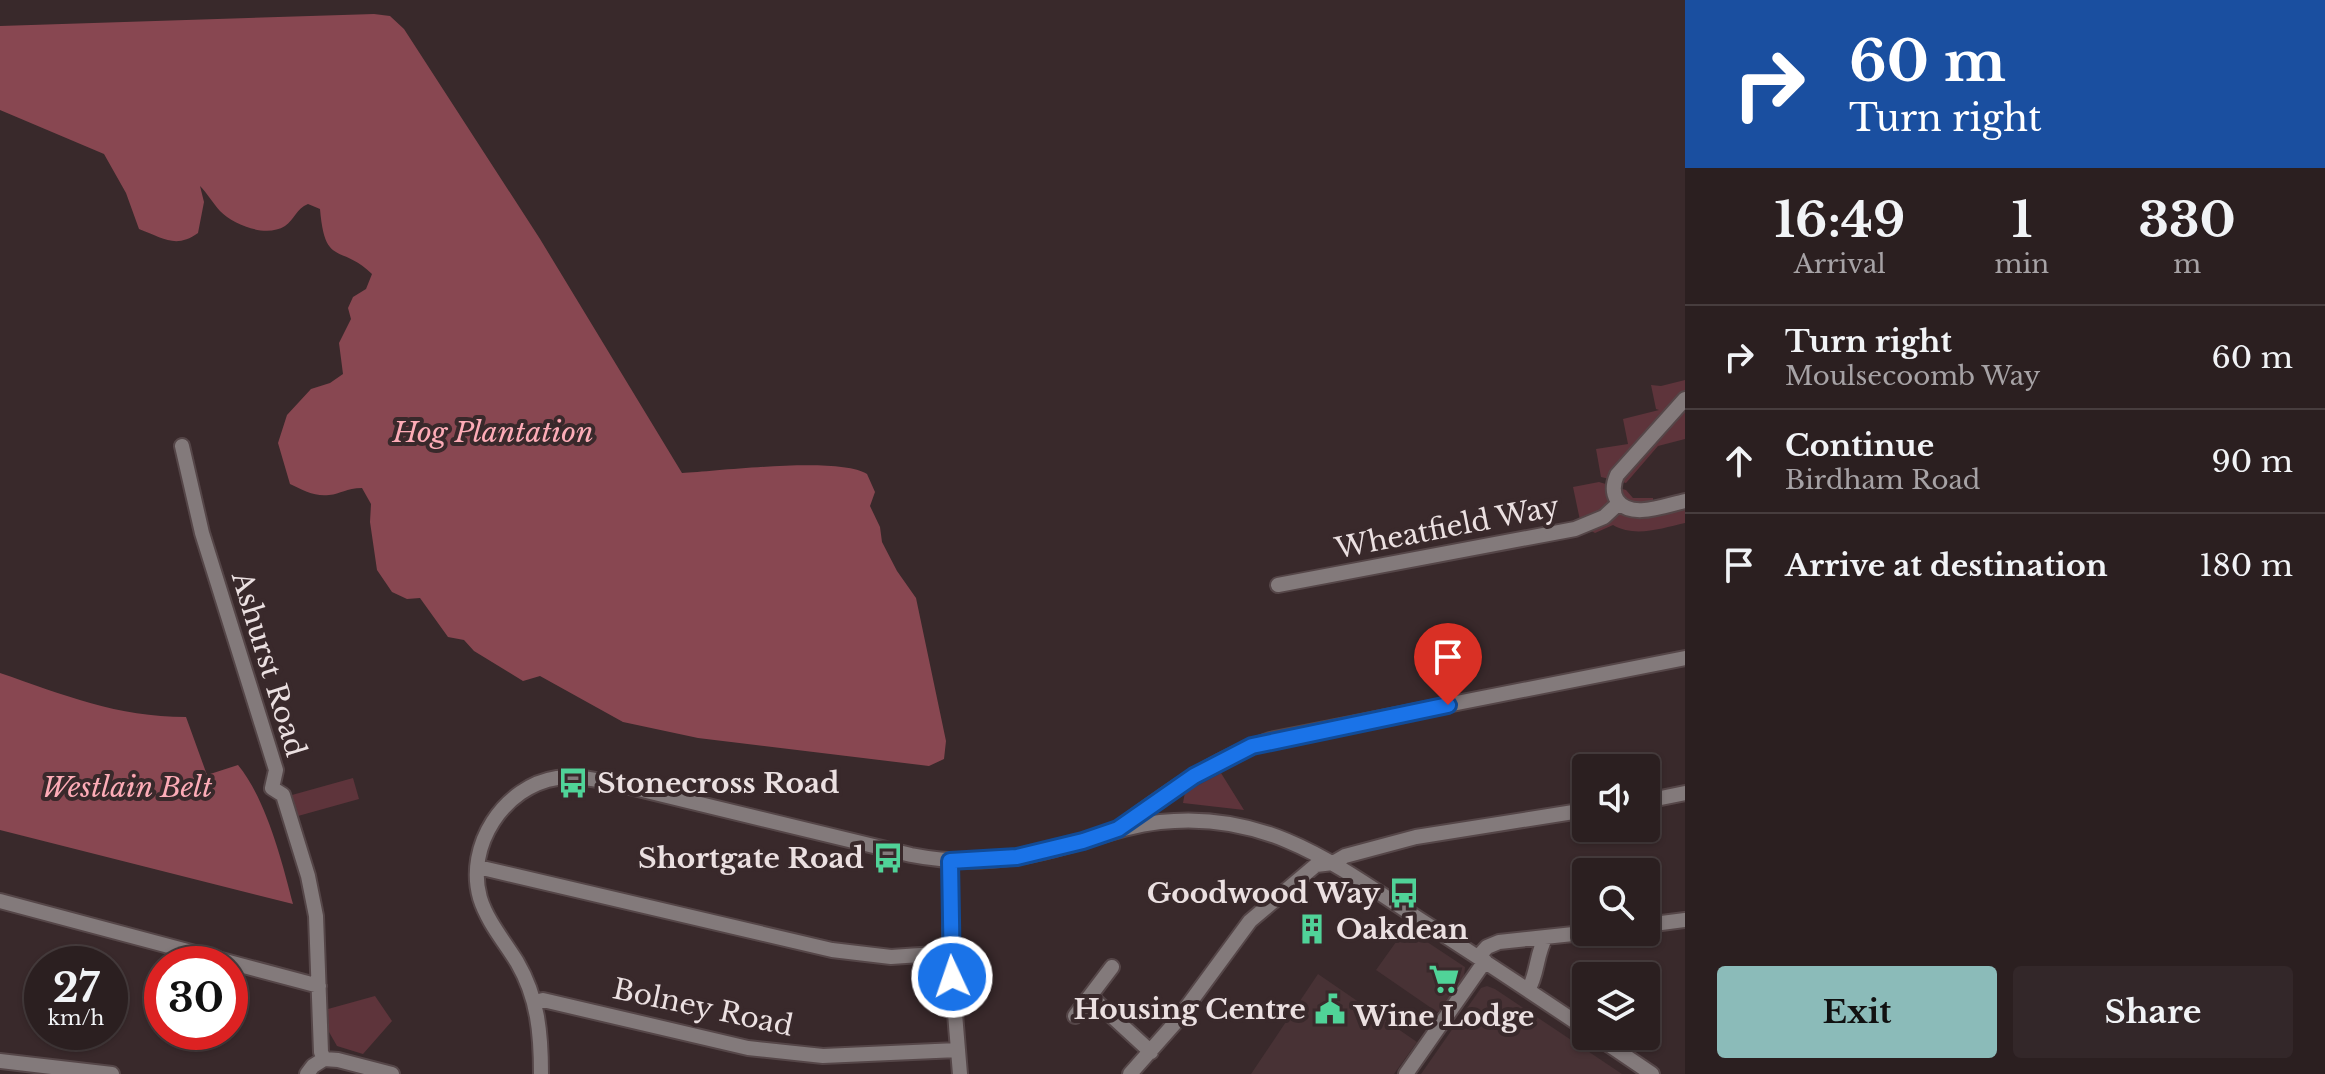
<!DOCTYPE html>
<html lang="en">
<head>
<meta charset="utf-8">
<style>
	:root { --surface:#2b1f20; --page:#332729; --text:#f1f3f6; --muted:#a6a2a5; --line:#473d3e; --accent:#8bbbb9 }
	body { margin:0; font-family:"Libre Baskerville",serif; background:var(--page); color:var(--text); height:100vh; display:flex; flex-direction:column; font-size:30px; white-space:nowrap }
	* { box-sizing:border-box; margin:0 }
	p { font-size:26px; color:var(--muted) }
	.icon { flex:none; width:44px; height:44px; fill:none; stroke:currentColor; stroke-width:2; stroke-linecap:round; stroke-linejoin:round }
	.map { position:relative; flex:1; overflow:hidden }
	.side { display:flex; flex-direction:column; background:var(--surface); width:640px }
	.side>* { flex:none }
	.banner { background:#1a4fa0; color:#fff; overflow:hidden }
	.fabs { position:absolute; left:1572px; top:754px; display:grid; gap:16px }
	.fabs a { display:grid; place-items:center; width:88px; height:88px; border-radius:8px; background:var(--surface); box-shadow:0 2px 6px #0004,0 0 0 2px var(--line); font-size:40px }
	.speed { position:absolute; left:24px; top:946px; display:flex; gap:16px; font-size:40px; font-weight:700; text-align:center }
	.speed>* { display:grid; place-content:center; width:104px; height:104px; border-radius:50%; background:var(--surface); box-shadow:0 2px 6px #0004,0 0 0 2px var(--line); line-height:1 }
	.speed small { font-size:20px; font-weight:400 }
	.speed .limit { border:12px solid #d22; background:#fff; color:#111 }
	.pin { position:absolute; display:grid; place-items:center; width:68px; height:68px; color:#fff; margin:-82px -34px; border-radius:50% 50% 50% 0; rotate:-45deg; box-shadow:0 0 8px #0007 }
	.pin .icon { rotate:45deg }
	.me { position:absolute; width:88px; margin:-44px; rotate:357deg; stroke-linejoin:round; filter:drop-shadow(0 0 6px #0008) }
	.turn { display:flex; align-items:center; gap:28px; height:168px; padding:0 32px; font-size:36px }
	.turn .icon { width:104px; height:104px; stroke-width:2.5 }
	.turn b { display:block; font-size:56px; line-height:68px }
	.eta { display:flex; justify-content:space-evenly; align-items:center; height:136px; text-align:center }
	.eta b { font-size:48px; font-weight:700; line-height:56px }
	.action { display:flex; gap:16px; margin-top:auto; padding:16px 32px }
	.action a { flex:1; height:92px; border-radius:8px; background:var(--accent); color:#111; font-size:32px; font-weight:700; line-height:92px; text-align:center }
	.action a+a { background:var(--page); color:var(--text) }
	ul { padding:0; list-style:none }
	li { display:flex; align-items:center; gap:24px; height:104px; padding:0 32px; border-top:2px solid var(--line) }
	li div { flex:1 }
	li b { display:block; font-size:30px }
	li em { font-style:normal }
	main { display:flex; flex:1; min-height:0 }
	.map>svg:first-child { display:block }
	.built { fill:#483235 }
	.green { fill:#5e343b }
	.forest { fill:#884751 }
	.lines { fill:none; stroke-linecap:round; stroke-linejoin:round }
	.minor-casing { stroke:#554648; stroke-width:18 }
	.minor { stroke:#837a7b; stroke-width:14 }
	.route-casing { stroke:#114b97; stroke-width:20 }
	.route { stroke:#1a73e8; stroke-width:14 }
	.labels { text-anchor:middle; stroke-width:8; stroke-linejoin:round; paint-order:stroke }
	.park-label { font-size:28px; font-style:italic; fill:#fdacb7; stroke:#39292b }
	.street-label { font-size:28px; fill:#ebe0e1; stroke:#39292b }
	.poi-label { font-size:28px; font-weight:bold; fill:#ebe0e1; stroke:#39292b; text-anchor:end }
</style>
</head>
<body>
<main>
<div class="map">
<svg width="1685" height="1074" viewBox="0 0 1685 1074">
	<rect width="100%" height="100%" fill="#39292b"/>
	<!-- built -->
	<path class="built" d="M1406 928 1465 967 1464 977 1442 1009 1437 1012 1376 970Z
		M1318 974 1417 1042 1394 1074H1251Z
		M1487 986 1495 989 1622 1074H1421L1481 988Z"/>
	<!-- green -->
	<path class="green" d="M1685 380V439L1658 446 1626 483 1601 477 1596 449 1628 444 1623 419 1659 410 1656 409 1651 385 1661 386Z
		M1599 482 1626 490 1633 498H1653L1654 515 1685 510V523C1662 528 1635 538 1613 525L1595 533 1581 525 1573 487Z
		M1221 773 1244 810 1183 803 1185 792Z
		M353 778 359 799 298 816 292 795Z
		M375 996 392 1021 363 1054 337 1046 329 1032 328 1009Z"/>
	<!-- forest -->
	<path class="forest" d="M374 14 390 16 404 29 540 239 682 473C721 471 838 456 867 474L875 492 870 506 880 527 882 542 897 571 916 598 946 741 944 759 929 766 698 738 623 722 540 676 523 681 474 651 464 640 448 637 420 598 407 599 392 592 377 570 370 522 371 504 362 488C346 488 341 494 329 495 315 497 303 490 290 484L278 443 287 415 311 389 330 383 343 374 339 343 351 319 348 308 353 297 366 289 372 274C340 243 325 268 320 209L308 204C296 209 295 219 285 226 266 238 234 225 220 211 213 203 207 193 200 186L204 202 198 233C176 249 163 238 139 229L126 193 104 154 0 110V26Z
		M0 673C64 695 117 717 186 717L207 775 238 765C266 799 282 861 293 904L0 830Z"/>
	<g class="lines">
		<!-- minor casing -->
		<g class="minor-casing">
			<path id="minor" d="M1685 399 1617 475C1613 484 1612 492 1617 500 1630 520 1666 505 1685 501
				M182 446 202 533 276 770 272 788 283 795 308 876 316 916 321 1052 324 1059 313 1066 307 1074
				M1278 585 1575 529 1604 517 1619 503
				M1646 801 1685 793
				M1122 826C1168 792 1215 758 1270 740L1685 658
				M950 861V953L960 1074
				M478 867 832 950 891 957 950 953
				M0 901 319 986
				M1646 925 1685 920
				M1479 956 1487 947 1499 942 1592 932
				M1112 967 1090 996 1151 1052
				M1528 990C1538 974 1536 953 1546 937
				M535 1002 543 1000 748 1048 823 1056 958 1050
				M1075 1016 1090 996
				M1596 1036 1652 1074
				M324 1059 338 1060 392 1074
				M0 1061 112 1074
				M541 1074C541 1033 538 998 517 962 504 941 487 921 480 898 465 846 504 786 557 778 582 775 606 782 630 787L911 855C962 865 1016 861 1066 846 1098 837 1126 826 1160 822 1266 810 1335 864 1419 919 1475 955 1531 992 1586 1029
				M1130 1074 1175 1023 1250 921 1316 865 1333 863 1345 856 1416 837 1586 810
				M1406 1074 1485 961"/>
		</g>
		<!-- minor -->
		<use href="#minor" class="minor"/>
	</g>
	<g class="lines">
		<!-- route casing -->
		<g class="route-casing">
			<path id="route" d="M952 977 950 861 1017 857 1083 841 1118 829 1194 776 1252 746 1448 705"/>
		</g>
		<!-- route -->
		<use href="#route" class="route"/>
	</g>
	<!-- icons -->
	<defs>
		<g id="bus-bare" transform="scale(2.4)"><path d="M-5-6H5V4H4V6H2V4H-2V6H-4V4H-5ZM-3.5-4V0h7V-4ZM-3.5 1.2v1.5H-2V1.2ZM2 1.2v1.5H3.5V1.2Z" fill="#50d398" stroke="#39292b" stroke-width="2.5" paint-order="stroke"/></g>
		<g id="building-bare" transform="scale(2.4)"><path d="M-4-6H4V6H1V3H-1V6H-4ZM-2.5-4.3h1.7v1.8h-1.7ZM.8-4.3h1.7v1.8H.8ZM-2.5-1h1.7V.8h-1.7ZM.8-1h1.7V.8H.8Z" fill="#50d398" stroke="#39292b" stroke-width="2.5" paint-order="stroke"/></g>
		<g id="supermarket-bare" transform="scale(2.4)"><path d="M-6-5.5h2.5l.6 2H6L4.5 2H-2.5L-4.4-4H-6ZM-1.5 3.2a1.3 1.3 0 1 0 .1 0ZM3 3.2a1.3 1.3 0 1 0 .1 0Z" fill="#50d398" stroke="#39292b" stroke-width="2.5" paint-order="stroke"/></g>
		<g id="civic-bare" transform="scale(2.4)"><path d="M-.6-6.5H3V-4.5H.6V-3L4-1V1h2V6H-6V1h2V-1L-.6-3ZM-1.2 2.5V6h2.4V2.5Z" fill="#50d398" stroke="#39292b" stroke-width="2.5" paint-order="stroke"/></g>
	</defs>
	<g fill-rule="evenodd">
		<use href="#bus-bare" x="573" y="783"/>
		<use href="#bus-bare" x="888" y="858"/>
		<use href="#bus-bare" x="1404" y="893"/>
		<use href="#building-bare" x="1312" y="929"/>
		<use href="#supermarket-bare" x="1444" y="979"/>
		<use href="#civic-bare" x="1330" y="1009"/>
	</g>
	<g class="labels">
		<!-- park labels -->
		<g class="park-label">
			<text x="493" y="442">Hog Plantation</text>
			<text x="127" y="797">Westlain Belt</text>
		</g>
		<!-- street labels -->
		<g class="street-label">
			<text transform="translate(1447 527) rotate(-11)" y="10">Wheatfield Way</text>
			<text transform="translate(269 664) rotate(73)" y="10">Ashurst Road</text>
			<text transform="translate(703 1007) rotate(12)" y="10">Bolney Road</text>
		</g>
		<!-- poi labels -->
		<g class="poi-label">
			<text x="597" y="793" text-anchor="start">Stonecross Road</text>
			<text x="864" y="868">Shortgate Road</text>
			<text x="1380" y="903">Goodwood Way</text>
			<text x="1336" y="939" text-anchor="start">Oakdean</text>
			<text x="1306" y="1019">Housing Centre</text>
			<text x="1444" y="1026" text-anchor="middle">Wine Lodge</text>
		</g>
	</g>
</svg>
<div class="fabs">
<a><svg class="icon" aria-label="sound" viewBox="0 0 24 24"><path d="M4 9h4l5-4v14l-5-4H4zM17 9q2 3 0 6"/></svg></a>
<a><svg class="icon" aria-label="search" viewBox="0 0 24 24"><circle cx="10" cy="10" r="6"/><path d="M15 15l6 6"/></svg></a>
<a><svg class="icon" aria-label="layers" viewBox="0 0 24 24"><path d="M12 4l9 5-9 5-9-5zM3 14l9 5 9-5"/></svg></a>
</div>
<div class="speed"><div>27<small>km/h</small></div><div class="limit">30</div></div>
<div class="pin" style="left:1448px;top:705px;background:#d93025"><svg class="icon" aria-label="arrive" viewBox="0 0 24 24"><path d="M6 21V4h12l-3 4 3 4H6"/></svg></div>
<svg class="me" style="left:952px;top:977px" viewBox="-20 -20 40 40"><circle r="17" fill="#1a73e8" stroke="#fff" stroke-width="3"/><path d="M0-11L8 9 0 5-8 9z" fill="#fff"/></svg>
</div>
<section class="side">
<div class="banner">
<div class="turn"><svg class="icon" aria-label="right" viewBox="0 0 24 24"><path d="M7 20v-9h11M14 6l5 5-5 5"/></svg><div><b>60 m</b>Turn right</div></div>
</div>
<div class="eta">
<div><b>16:49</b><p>Arrival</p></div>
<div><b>1</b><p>min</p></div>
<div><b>330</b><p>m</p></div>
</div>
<ul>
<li><svg class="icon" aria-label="right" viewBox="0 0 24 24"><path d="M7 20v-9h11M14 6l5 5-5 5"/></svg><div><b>Turn right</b><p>Moulsecoomb Way</p></div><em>60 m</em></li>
<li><svg class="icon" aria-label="ahead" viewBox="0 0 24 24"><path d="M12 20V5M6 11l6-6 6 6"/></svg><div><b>Continue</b><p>Birdham Road</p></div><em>90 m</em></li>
<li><svg class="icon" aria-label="arrive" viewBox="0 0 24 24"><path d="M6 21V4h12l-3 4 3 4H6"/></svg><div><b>Arrive at destination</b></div><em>180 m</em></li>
</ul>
<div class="action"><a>Exit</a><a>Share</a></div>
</section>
</main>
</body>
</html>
